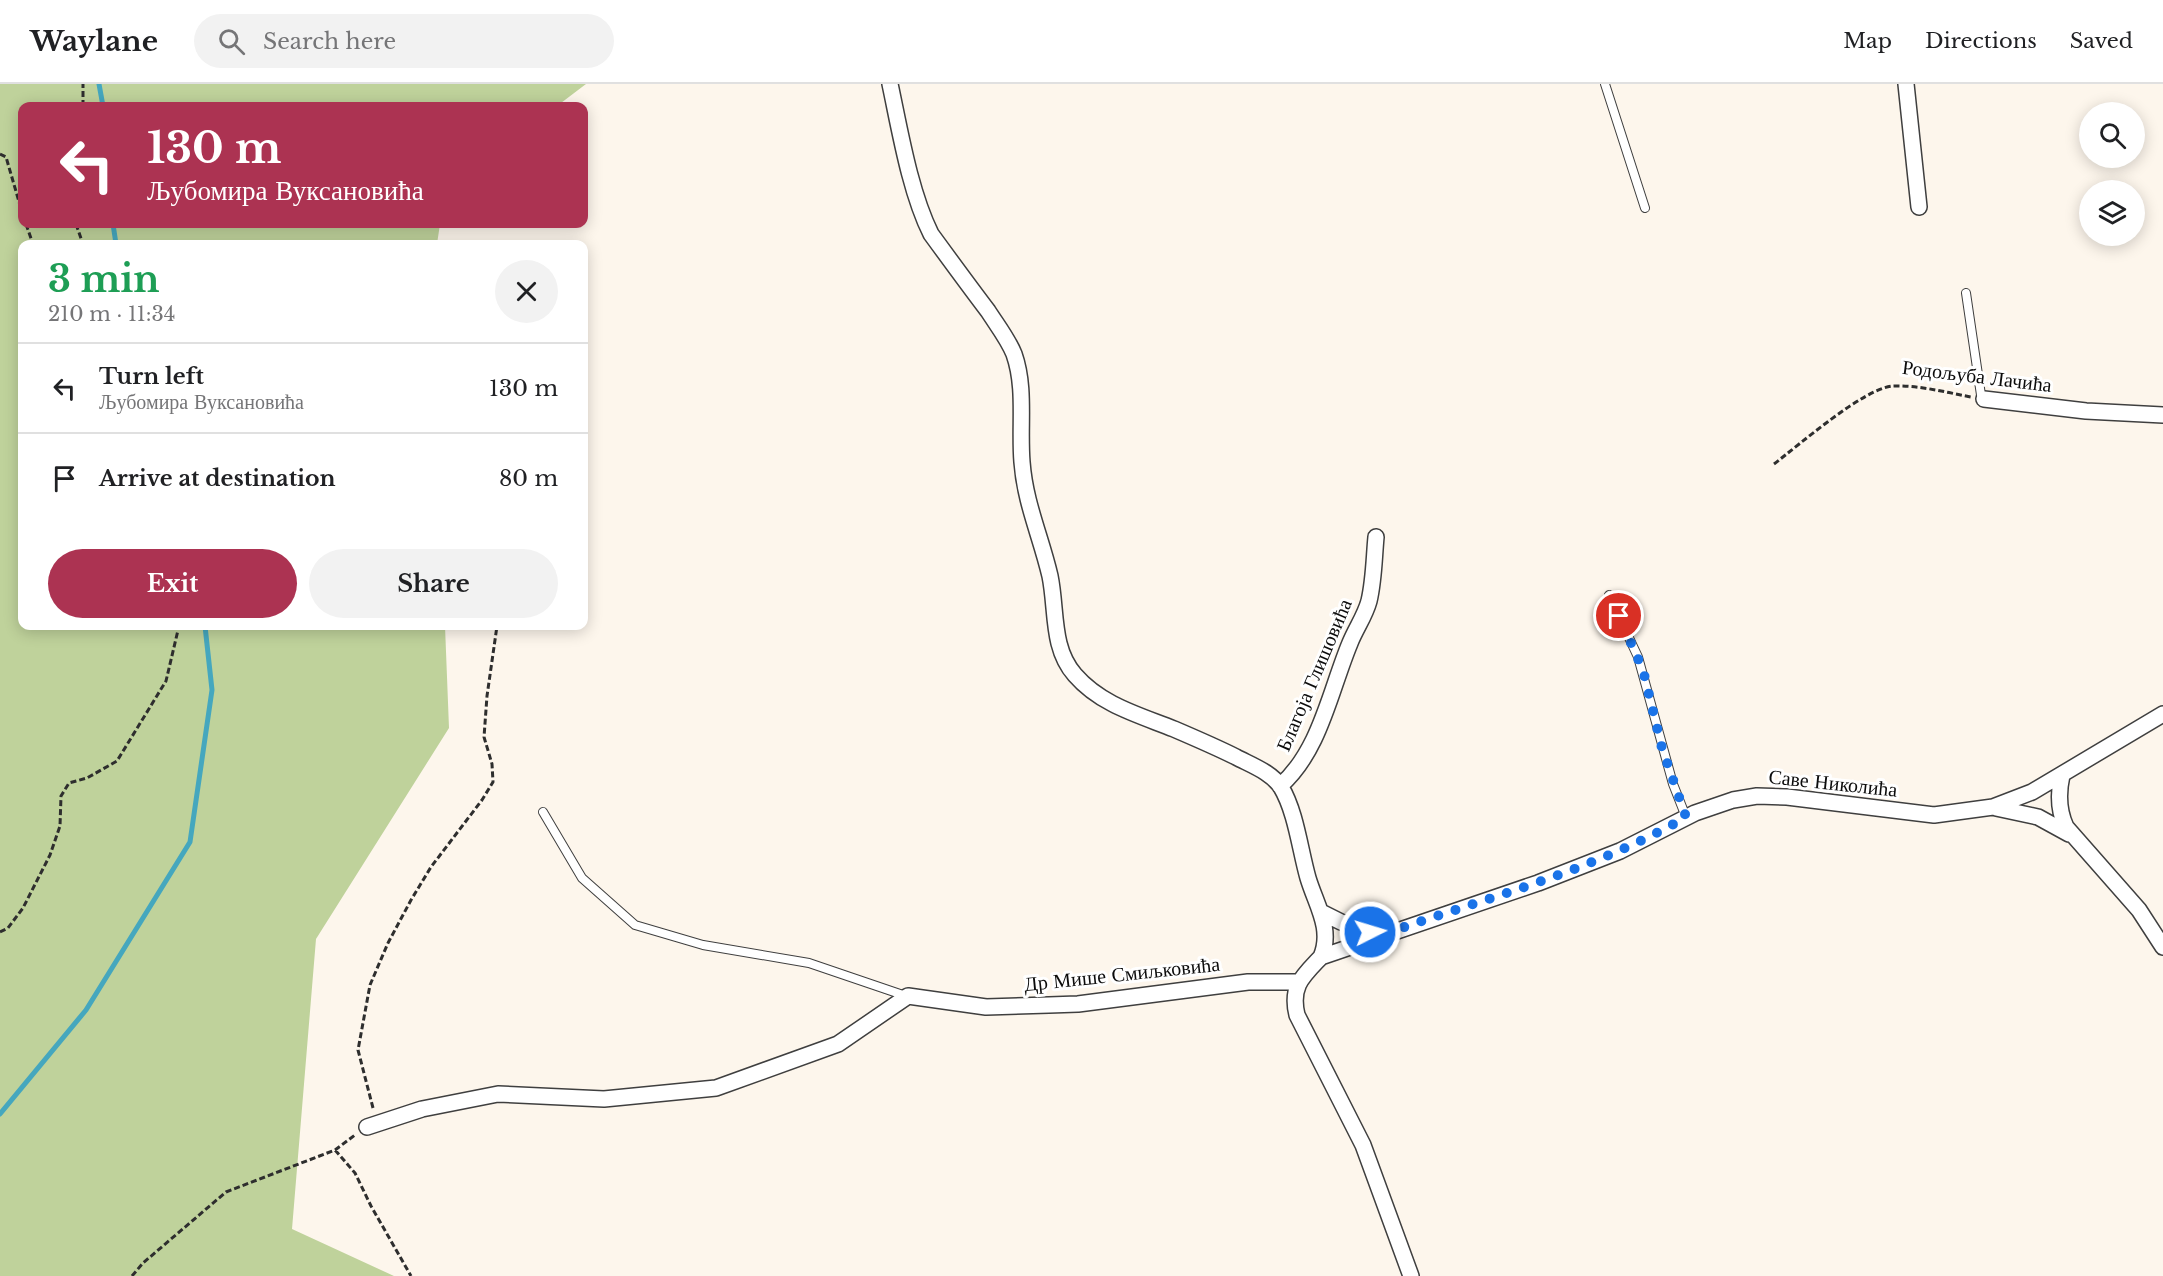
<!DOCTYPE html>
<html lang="en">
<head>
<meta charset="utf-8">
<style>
	:root { --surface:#fff; --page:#f2f2f2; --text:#202124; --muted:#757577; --line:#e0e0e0; --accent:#ac3352 }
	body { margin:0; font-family:"Libre Baskerville",serif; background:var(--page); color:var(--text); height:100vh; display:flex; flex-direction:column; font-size:22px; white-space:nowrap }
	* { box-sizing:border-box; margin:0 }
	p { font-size:20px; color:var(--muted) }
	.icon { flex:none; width:33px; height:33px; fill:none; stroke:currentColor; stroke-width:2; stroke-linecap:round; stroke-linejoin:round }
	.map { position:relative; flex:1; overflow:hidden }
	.drawer { position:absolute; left:18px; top:156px; width:570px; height:390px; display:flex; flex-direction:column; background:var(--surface); border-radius:12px; box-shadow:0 3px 15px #0003 }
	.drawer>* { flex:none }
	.hud { position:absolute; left:18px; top:18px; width:570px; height:126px; border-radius:12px; box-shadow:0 3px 15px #0003; background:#ac3352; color:#fff; overflow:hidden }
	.fabs { position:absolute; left:2079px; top:18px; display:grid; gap:12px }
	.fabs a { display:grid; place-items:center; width:66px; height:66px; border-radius:50%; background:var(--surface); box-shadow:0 3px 15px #0003; font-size:30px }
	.pin { position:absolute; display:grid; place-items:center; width:51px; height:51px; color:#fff; margin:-26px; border:3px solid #fff; border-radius:50%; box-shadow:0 2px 6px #0007 }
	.me { position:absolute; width:66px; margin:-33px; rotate:85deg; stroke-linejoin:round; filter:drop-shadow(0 0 4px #0008) }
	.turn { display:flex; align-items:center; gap:21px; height:126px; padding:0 30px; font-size:27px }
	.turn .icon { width:78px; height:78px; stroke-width:2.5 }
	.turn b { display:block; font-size:42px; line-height:51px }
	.round { display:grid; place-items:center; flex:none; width:63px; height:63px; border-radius:32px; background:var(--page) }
	.overview { display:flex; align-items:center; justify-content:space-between; height:102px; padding:0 30px }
	h1 { font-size:36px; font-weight:700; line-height:45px; color:#1e9e55 }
	.primary-button { display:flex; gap:12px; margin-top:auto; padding:12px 30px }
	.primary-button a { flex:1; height:69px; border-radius:36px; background:var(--accent); color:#fff; font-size:24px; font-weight:700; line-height:69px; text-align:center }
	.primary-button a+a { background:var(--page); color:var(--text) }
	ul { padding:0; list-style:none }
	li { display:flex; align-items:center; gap:18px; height:90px; padding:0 30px; border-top:2px solid var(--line) }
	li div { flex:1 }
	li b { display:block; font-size:22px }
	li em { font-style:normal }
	header { display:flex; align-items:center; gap:36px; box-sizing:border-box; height:84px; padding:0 30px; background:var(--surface); border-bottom:2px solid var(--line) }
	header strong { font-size:28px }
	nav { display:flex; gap:33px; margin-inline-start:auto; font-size:21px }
	.search { width:420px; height:54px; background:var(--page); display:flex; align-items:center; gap:15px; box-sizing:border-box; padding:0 21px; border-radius:33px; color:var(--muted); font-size:22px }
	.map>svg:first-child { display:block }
	.forest { fill:#bfd29b }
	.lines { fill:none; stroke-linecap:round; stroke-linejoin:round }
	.stream { stroke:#45a7be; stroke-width:5 }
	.service-casing { stroke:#3f3f3f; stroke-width:10 }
	.minor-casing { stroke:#3f3f3f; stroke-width:18 }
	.path { stroke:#2e2e2e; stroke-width:3; stroke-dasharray:6 3; stroke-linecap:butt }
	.service { stroke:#fff; stroke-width:8 }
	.minor { stroke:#fff; stroke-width:15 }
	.route { stroke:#1a73e8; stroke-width:10; stroke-dasharray:0 18 }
	.labels { text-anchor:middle; stroke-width:6; stroke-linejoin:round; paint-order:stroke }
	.street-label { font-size:20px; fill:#0c0c0c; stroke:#fff }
</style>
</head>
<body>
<header>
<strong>Waylane</strong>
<div class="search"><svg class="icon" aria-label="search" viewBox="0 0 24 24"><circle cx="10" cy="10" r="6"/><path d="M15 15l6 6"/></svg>Search here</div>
<nav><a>Map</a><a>Directions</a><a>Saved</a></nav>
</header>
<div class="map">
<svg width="2163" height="1192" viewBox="0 0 2163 1192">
	<rect width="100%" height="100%" fill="#fdf6ec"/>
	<!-- forest -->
	<path class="forest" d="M0 0H586L557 22H22V140H440L437 160H22V542H445L449 644 316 855 292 1145 394 1192H0Z"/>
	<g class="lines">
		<!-- stream -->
		<path class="stream" d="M99 0 103 22
			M113 140 116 160
			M0 1030 86 926 190 758 212 606 205 542"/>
		<!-- service casing -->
		<g class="service-casing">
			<path id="service" d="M1605 0 1645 124
				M1966 209 1981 311 1984 315
				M1609 511 1638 573 1673 700 1686 733
				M543 728 582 794 635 841 703 861 809 879 906 912"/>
		</g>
		<!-- minor casing -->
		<g class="minor-casing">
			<path id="minor" d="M890 0C900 47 910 108 931 150 950 176 969 202 988 227 997 241 1008 255 1014 270 1026 304 1019 342 1022 378 1025 419 1041 453 1050 492 1057 526 1051 564 1075 591 1101 621 1139 631 1174 645 1195 654 1216 663 1236 673 1251 681 1271 688 1281 703 1296 728 1300 766 1308 794 1316 821 1333 845 1321 873
				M1906 0 1919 123
				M1984 315 2086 327 2163 331
				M2062 691C2058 709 2058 726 2066 743L2139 826 2163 863
				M1280 702C1320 667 1330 607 1350 559 1356 544 1365 532 1369 517 1374 496 1374 474 1376 453
				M1996 724 2038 733 2069 750
				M1321 828 1341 838 1382 851
				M367 1043 422 1025 498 1010 604 1015 716 1004 838 960 908 912 986 923 1049 921 1078 920 1248 898H1298
				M1411 1192 1363 1061 1297 931C1290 902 1303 892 1321 873L1538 799 1620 767 1695 729 1733 716 1757 712 1787 713 1934 731 1993 723 2032 708 2163 630"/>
		</g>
		<!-- path -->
		<path class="path" d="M83 22V0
			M0 70 6 73 22 128
			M26 140 33 160
			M76 140 83 160
			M1774 380C1799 361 1864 304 1893 302 1918 301 1945 308 1971 313
			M0 848 8 844 23 824 50 771 60 742 61 712 69 699 87 694 117 677 166 597 179 542
			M373 1024 358 966 370 901 388 859 411 816 431 783 482 716 493 698 492 680 484 653 487 612 497 542
			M335 1066 355 1089 371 1122 411 1192
			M132 1192 143 1179 226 1108 335 1066 355 1051"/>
		<!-- service -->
		<use href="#service" class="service"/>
		<!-- minor -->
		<use href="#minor" class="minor"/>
	</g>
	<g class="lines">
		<!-- route -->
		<path class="route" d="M1370 848 1382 851C1484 814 1591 788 1686 733L1662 664 1643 586 1619 532"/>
	</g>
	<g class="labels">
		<!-- street labels -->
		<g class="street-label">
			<text transform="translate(1977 292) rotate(7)" y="7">Родољуба Лачића</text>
			<text transform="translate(1314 591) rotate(-67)" y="7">Благоја Глишовића</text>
			<text transform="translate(1833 699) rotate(6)" y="7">Саве Николића</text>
			<text transform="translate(1122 890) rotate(-6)" y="7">Др Мише Смиљковића</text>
		</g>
	</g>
</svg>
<div class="fabs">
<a><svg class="icon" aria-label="search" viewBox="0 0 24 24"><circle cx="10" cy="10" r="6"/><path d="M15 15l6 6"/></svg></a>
<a><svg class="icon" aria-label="layers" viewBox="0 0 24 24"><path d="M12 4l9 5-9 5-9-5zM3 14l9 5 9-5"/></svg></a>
</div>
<div class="pin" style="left:1619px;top:532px;background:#d93025"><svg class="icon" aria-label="arrive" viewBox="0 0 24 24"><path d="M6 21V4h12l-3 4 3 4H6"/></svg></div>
<svg class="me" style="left:1370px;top:848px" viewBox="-20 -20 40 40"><circle r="17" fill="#1a73e8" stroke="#fff" stroke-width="3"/><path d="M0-11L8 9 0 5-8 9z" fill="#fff"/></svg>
<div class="hud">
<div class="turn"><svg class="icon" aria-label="left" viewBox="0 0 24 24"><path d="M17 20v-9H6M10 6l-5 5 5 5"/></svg><div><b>130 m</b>Љубомира Вуксановића</div></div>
</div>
<section class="drawer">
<div class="overview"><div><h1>3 min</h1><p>210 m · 11:34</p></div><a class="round"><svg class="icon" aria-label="close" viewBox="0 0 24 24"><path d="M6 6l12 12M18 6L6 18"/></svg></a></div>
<ul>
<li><svg class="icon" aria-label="left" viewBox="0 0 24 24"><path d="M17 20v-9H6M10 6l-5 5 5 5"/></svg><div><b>Turn left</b><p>Љубомира Вуксановића</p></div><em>130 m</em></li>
<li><svg class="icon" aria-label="arrive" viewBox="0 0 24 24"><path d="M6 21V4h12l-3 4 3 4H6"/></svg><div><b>Arrive at destination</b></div><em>80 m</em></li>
</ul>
<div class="primary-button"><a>Exit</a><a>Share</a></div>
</section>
</div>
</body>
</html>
